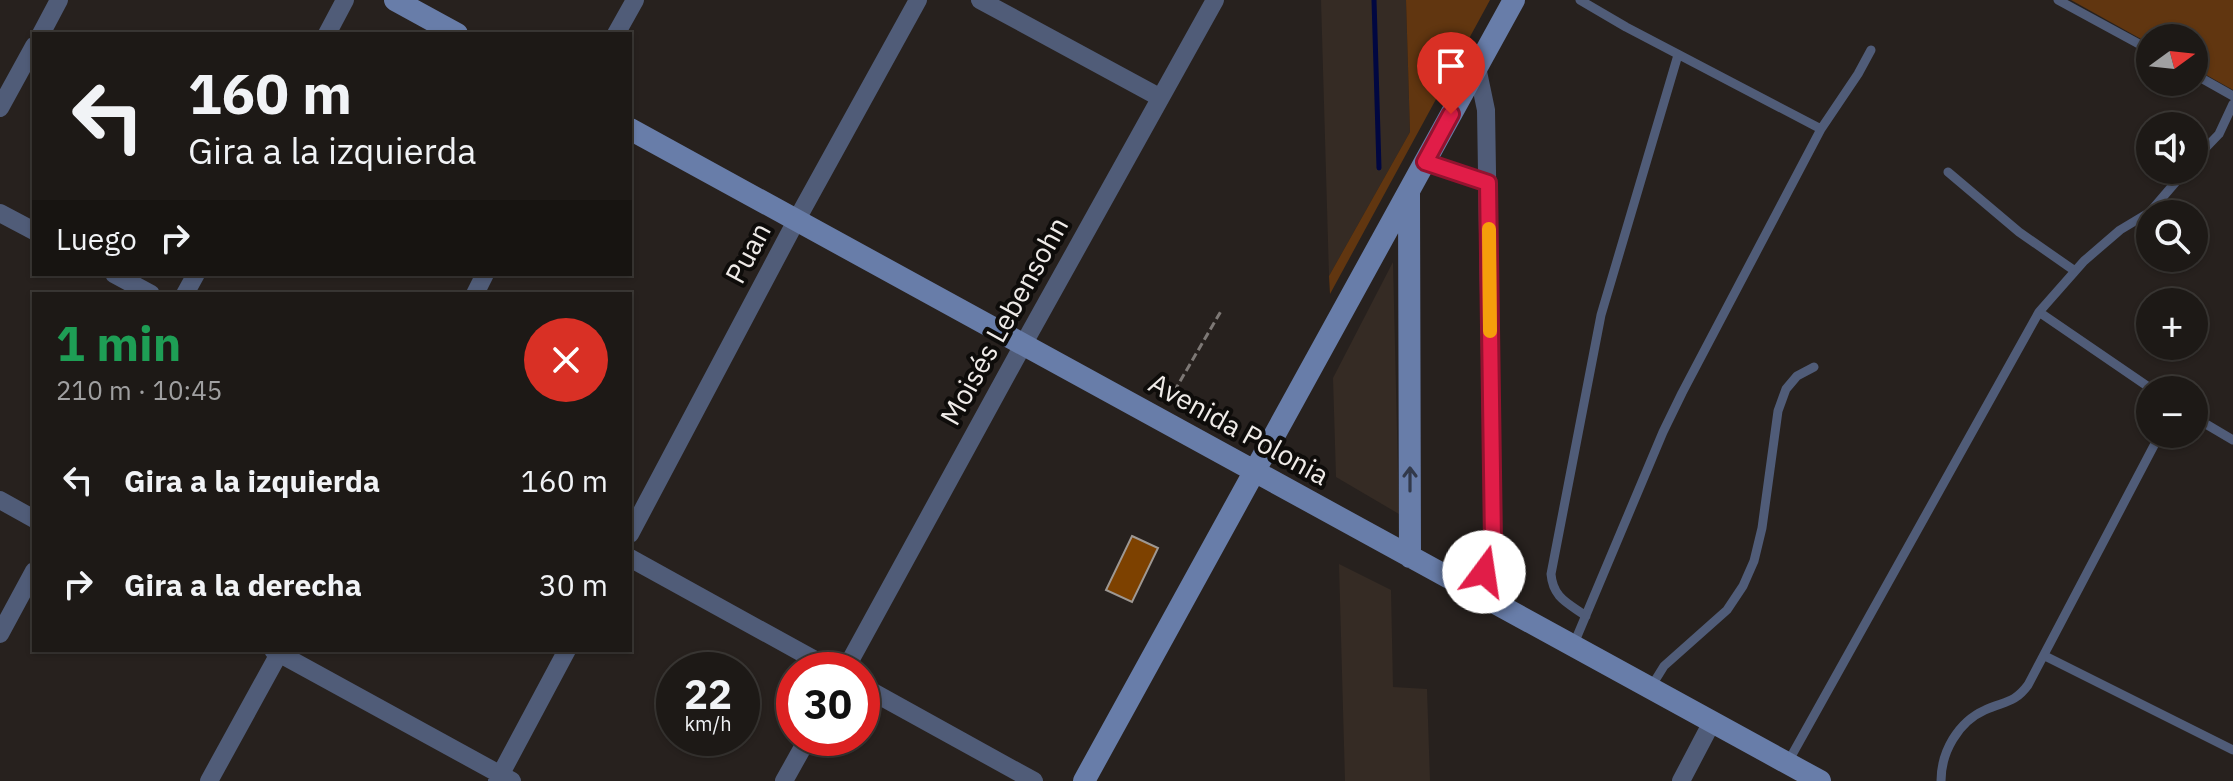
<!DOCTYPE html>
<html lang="es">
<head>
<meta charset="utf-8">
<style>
	:root { --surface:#1d1916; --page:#2a2623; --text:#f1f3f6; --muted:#a0a0a1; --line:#3b3835 }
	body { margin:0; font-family:"IBM Plex Sans",sans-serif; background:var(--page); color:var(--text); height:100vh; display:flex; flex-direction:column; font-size:30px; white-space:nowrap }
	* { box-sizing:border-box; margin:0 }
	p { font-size:26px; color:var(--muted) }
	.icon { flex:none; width:44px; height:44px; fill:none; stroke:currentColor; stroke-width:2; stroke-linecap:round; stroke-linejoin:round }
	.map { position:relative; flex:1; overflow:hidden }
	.side { position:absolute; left:32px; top:292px; width:600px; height:360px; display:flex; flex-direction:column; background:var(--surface); border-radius:0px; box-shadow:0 2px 6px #0004,0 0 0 2px var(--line) }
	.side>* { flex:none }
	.top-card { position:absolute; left:32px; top:32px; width:600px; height:244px; border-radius:0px; box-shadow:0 2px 6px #0004,0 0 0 2px var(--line); background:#1d1916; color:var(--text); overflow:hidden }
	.needle { width:52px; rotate:75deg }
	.tools { position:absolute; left:2136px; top:24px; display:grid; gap:16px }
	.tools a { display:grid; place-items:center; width:72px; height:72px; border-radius:50%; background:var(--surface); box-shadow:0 2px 6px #0004,0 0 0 2px var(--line); font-size:40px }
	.speed { position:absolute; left:656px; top:652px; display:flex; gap:16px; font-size:40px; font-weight:700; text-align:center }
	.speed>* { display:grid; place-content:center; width:104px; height:104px; border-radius:50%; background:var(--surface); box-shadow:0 2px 6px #0004,0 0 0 2px var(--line); line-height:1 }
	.speed small { font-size:20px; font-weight:400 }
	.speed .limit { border:12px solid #d22; background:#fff; color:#111 }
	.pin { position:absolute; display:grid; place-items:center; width:68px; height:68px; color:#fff; margin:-82px -34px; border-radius:50% 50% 50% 0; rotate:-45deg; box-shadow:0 0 8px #0007 }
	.pin .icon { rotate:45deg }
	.me { position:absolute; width:88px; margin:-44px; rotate:14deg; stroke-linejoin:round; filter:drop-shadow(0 0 6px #0008) }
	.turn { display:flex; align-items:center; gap:28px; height:168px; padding:0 24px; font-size:36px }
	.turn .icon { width:104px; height:104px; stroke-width:2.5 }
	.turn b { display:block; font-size:56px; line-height:68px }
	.then { display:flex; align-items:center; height:76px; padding:0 24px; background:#0003; gap:16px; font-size:30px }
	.round { display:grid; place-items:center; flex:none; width:84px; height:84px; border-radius:42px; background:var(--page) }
	.head { display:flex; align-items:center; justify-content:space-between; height:136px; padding:0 24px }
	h1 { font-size:48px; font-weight:700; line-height:60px; color:#1e9e55 }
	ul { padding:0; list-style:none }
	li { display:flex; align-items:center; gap:24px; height:104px; padding:0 24px }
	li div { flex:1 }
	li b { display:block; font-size:30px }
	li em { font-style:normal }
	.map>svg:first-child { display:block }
	.built { fill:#352b24 }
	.green { fill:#613610 }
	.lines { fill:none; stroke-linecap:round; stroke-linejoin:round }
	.stream { stroke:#010741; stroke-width:5 }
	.building { fill:#7d4100; stroke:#9e9893; stroke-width:2 }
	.path { stroke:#7d7875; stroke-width:3; stroke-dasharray:8 4; stroke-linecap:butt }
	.service { stroke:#505c78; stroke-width:9 }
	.minor { stroke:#505c78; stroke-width:18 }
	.secondary { stroke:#687da9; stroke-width:22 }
	.oneway { stroke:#32394a }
	.route-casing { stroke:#92132f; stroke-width:20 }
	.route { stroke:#e11d48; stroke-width:14 }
	.slow { stroke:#f59e0b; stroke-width:14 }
	.labels { text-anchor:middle; stroke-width:8; stroke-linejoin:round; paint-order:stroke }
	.street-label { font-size:28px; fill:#efebe8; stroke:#0e0c0a }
</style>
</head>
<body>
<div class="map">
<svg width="2233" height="781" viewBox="0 0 2233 781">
	<rect width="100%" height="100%" fill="#27211e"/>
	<!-- built -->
	<path class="built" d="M1321 0H1406L1410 132 1329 276Z
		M1393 262 1399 514 1336 477 1333 378Z
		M1339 564 1391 590 1393 687 1427 689 1430 781H1345Z"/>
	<!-- green -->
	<path class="green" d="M1406 0H1490L1330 294 1329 276 1410 132Z
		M2071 0H2233V90L2194 68V38H2150V44Z"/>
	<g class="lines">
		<!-- stream -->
		<path class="stream" d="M1374 0 1379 168"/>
	</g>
	<!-- building -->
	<path class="building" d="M1132 536 1158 548 1132 602 1106 590Z"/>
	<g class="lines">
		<!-- path -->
		<path class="path" d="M1168 402 1221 311"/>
		<!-- service -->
		<path class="service" d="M1580 0 1626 27 1821 129
			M2058 0 2150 50
			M2194 74 2233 96
			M2194 160 2219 134 2233 104
			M1948 172 2019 232 2075 271
			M2039 312 2153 390
			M2194 417 2233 440
			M1586 616C1568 603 1553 598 1551 574L1601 315 1678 55
			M1573 646 1663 432 1682 393 1821 129 1858 74 1871 50
			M2045 656 2233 750
			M1651 687 1664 666 1727 610 1743 586 1754 561 1762 528 1778 411 1786 389 1797 376 1814 367
			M1788 762 2039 312 2084 261 2120 230 2150 212 2186 170
			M1941 781C1941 752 1958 722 1985 710 2004 701 2014 704 2028 685L2160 434"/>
		<!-- minor -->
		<path class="minor" d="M980 0 1159 97
			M41 34 59 0
			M327 34 345 0
			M616 34 635 0
			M0 108 34 46
			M1425 162 1488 183
			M0 213 34 231
			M114 274 151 294
			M185 294 196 274
			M475 294 485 274
			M0 500 34 519
			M630 534 796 221 918 0
			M630 558 833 670
			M1477 594 1493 543 1486 110 1477 67
			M0 634 34 571
			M273 650 512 781
			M845 670 1023 345 1215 0
			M862 686 1034 781
			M209 781 281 650
			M497 781 567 650
			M784 781 808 738
			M1681 781 1712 722"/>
		<!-- secondary -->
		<path class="secondary" d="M395 0 457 34
			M630 129 1820 781
			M1409 194 1410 557
			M1084 781 1514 0"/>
	</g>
	<!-- one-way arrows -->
	<defs><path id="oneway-shaft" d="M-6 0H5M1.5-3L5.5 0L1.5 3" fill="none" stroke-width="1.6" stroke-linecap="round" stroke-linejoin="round" transform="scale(2)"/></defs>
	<use class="oneway" href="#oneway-shaft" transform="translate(1410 479) rotate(-90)"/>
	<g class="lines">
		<!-- route casing -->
		<g class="route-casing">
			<path id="route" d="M1451 114 1425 162 1488 183 1493 543 1484 572"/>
		</g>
		<!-- route -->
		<use href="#route" class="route"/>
		<!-- slow -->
		<path class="slow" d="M1489 229 1490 331"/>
	</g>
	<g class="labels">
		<!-- street labels -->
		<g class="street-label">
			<text transform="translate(748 253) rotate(-62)" y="10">Puan</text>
			<text transform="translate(1004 321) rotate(-61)" y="10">Moisés Lebensohn</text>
			<text transform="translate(1239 429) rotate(29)" y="10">Avenida Polonia</text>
		</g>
	</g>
</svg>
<div class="tools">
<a><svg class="needle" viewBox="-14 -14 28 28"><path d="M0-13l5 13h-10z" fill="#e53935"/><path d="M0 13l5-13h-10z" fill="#a0a0a1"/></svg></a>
<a><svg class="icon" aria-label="sound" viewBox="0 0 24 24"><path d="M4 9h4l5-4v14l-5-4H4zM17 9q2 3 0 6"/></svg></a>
<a><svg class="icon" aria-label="search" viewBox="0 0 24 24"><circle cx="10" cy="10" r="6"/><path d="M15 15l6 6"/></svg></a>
<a>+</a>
<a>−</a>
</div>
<div class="speed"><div>22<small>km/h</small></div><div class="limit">30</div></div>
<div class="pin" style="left:1451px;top:114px;background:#d93025"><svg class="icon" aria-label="arrive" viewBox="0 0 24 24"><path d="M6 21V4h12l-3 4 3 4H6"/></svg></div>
<svg class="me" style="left:1484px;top:572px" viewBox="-20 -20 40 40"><circle r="19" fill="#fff"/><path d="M0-13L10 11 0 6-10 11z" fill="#e11d48"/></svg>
<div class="top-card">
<div class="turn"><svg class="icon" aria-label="left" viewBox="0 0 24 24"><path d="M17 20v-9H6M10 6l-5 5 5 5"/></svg><div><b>160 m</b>Gira a la izquierda</div></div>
<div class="then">Luego<svg class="icon" aria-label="right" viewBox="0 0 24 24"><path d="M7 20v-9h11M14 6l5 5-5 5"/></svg></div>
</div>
<section class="side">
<div class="head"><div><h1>1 min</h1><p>210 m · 10:45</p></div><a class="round" style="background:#d93025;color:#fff"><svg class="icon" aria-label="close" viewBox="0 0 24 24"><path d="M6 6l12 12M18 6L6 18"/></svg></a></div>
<ul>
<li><svg class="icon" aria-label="left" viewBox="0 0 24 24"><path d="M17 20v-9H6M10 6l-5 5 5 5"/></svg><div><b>Gira a la izquierda</b></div><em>160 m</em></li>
<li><svg class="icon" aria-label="right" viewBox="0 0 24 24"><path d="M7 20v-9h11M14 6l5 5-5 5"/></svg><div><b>Gira a la derecha</b></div><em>30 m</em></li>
</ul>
</section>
</div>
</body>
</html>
